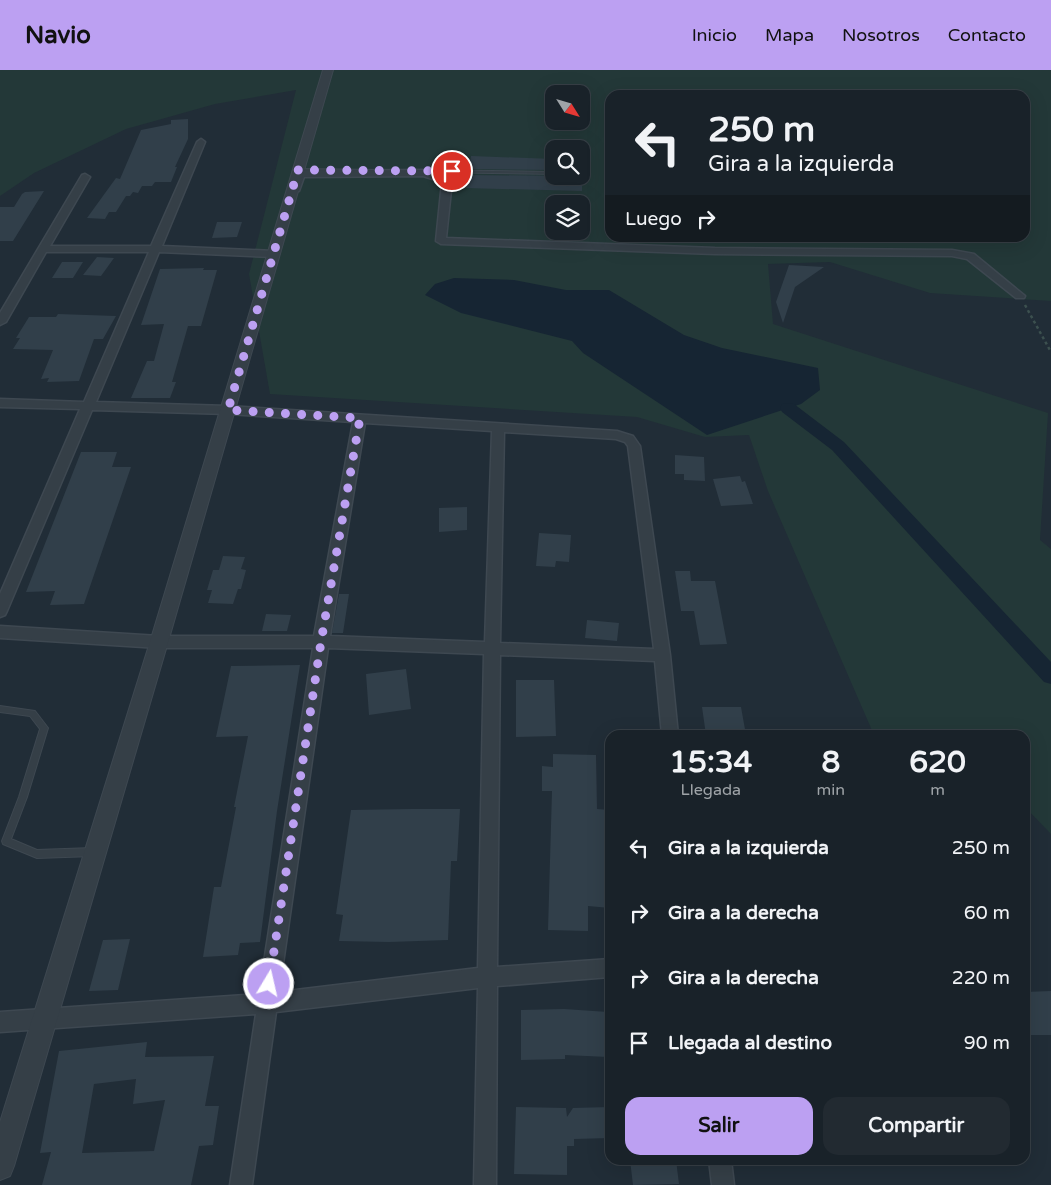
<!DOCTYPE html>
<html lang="es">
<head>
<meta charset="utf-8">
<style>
	:root { --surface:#192229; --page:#222a31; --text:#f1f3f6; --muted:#9fa4a8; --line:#373f46; --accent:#bca0f2 }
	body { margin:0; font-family:"Varela Round",sans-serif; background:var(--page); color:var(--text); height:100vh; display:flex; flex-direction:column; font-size:19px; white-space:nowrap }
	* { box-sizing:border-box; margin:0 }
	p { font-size:16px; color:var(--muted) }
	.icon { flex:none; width:28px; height:28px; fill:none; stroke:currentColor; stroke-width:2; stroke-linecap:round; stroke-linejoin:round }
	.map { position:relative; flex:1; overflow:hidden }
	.panel { position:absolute; left:605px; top:660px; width:425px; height:435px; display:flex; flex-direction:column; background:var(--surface); border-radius:15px; box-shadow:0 5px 20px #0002,0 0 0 1px var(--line) }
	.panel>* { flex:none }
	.top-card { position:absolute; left:605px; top:20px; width:425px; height:152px; border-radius:15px; box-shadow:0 5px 20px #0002,0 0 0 1px var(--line); background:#192229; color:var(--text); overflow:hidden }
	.needle { width:32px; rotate:127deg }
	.buttons { position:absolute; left:545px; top:15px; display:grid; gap:10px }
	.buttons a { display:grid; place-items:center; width:45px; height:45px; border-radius:10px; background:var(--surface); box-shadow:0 5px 20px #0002,0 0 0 1px var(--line); font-size:25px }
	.pin { position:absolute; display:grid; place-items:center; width:42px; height:42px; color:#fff; margin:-21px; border:2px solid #fff; border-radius:50%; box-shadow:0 1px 5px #0007 }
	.me { position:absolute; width:55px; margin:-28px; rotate:9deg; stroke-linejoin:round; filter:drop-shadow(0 0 4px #0008) }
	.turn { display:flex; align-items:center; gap:18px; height:105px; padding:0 20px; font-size:22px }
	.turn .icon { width:65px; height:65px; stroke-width:2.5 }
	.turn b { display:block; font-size:35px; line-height:42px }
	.then { display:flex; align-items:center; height:48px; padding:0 20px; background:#0003; gap:10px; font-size:19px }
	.eta { display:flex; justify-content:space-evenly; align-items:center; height:85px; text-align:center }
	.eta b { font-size:30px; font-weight:700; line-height:35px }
	.cta { display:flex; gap:10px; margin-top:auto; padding:10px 20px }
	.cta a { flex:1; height:58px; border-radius:15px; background:var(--accent); color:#111; font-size:20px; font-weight:700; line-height:58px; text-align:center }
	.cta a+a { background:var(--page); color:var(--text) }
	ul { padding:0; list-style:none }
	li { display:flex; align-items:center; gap:15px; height:65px; padding:0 20px }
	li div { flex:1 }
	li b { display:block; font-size:19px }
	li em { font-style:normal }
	header { display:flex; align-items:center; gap:30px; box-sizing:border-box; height:70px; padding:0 25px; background:var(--accent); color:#111 }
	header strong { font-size:24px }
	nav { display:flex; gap:28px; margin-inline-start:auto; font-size:18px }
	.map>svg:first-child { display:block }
	.green { fill:#233838; fill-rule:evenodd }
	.water { fill:#162533 }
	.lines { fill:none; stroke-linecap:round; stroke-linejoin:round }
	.canal { fill:#162533; fill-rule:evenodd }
	.building { fill:#313f4a; fill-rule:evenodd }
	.service-casing { stroke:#3e4851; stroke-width:2 }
	.minor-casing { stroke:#3e4851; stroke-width:3 }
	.tertiary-casing { stroke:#3e4851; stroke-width:2 }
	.path { stroke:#3c504f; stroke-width:2.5; stroke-dasharray:3 3; stroke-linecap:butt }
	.service { fill:#353f47; fill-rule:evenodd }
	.minor { fill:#353f47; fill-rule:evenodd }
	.tertiary { fill:#353f47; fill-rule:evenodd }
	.route { stroke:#bca0f2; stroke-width:9; stroke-dasharray:0 16.2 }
</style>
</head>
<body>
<header>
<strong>Navio</strong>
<nav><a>Inicio</a><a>Mapa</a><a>Nosotros</a><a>Contacto</a></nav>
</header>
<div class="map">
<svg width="1051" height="1115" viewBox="0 0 1051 1115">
	<rect width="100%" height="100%" fill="#212d37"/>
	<!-- green -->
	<path class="green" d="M0 0H1051V231L930 223 830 192 768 194 773 254 1048 343 1040 470 1051 479V764L1025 737V665H874L768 421 749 365 705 367 637 347 270 324 249 204 296 20 215 34 126 59 34 103 0 126ZM554 24H581V51H554ZM610 25H1025V168H610ZM554 79H581V106H554ZM554 134H581V161H554Z"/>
	<!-- water -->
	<path class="water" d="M454 208 514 210 566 220H609L684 265 722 278 818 298 820 320 801 334 707 365 583 283 572 271 461 243 425 225 435 214Z"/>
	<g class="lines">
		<!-- canal -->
		<path class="canal" d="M788 333 794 334 844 372 1051 592V614L1044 612 832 380 782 342 780 338 782 334Z"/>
	</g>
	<!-- building -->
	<path class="building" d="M188 49V69L175 97H177L171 112H155L152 116H142L138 123 133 122 130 126H126L116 142H109L105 149 87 148 116 108 120 109 141 60 171 54V50Z
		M471 86 554 89V100L469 99Z
		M468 105 580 106 582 107V121L465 118Z
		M44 121 13 171H0V137H14L22 124 25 122Z
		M217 152H242L237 167 212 168Z
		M97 187 114 188 101 206 83 205Z
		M62 192H83L73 208H52Z
		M789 195 824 197 795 217 783 253 776 232Z
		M204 198 203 200H217L201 256H188L172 312H176L170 328H131L147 291H154L164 254 141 255 160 199Z
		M58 244 116 246 103 269H94L79 311 47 312 49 308 41 309 53 280 13 279 20 268H16L29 247H56Z
		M81 382H117L112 397H131L84 534 50 535 55 521 26 522Z
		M675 385 704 387 705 411 684 410V404H675Z
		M740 406 742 412 745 411 753 434 721 436 713 409Z
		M467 437V460L439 462V438Z
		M539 463 571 465 569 492 556 491 555 497 536 496Z
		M223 486 245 487 241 499 246 500 241 519H238L233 534 208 533 212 520H207L213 500H219Z
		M675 501H690L691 511H715L727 574 700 575 694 541H681Z
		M339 524H349L343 563H332Z
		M266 544 291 545 287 561H262Z
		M587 550 619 553 617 571 585 568Z
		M300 595 277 741 260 872 240 873 238 885 203 887 214 817H221L236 737H234L248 666 216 667 231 596Z
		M406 599 411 639 369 645 366 604Z
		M516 610H554L556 666 516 667Z
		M702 637H741L746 665H706Z
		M553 684 596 685 597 739 610 740V838L588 836V861L548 860 552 721H542V696L553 697Z
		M411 739H460L457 791H451L448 870 389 872 339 871 343 845 336 844 351 740Z
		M130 869 118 920 89 921 103 870Z
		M1051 921V965H1028L1025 957V922Z
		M564 939 608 942V987L565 985V989L521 990V940Z
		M147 972 145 987 214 986 205 1036H219L213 1075 199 1076 191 1115H42L51 1082 40 1083 59 981ZM136 1009 133 1034 165 1030 154 1081 82 1083 94 1014Z
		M516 1037 566 1038 567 1047 573 1038 610 1037V1068L574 1069V1076H567V1105L514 1104Z
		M630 1090H676L679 1114 633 1115Z"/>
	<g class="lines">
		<!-- service casing -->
		<g class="service-casing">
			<path id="service" d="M296 99 381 100 383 101 381 102 298 101 296 100Z
				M416 100 554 102V104L418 102 416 101Z
				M581 103H584V105H581Z
				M0 636 35 641 48 658 27 727 11 769 37 780 93 778 96 779 97 782 96 785 93 786 37 788 3 774 2 771 19 727 40 659 30 646 0 642Z"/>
		</g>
		<!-- minor casing -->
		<g class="minor-casing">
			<path id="minor" d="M201 69 205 72 162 176 274 181 279 184 274 187 159 182 96 332 228 336 617 361 633 366 640 376 670 585 678 665H662L655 591 500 585 497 897 610 889V907L497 916 496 1115H474L478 918 276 942 252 1115H230L256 944 0 962V942L259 924 313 578H159L0 568V556L159 566H314L353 352 228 344 92 340 7 541 5 545 0 547V524L80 339 0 337V329L84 332 149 182H46L6 252 0 255V243L82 105 85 104 90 107 50 176H151L197 72ZM365 353 492 361 485 572 330 566ZM504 362 616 369 625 372 628 376 654 579 500 573ZM328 578 484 584 478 898 279 922Z
				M424 100 452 111 446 168 715 178 952 180 974 184 1025 226 1024 228H1016L967 189 952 186 715 184 441 174 436 171 442 112 423 106 304 107 299 121H293L291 119 295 104 300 101Z
				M709 1090H731L734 1115H712Z"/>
		</g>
		<!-- tertiary casing -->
		<g class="tertiary-casing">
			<path id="tertiary" d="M323 0H333L168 572 14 1096 10 1106 0 1110V1052L150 572Z"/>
		</g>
		<!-- path -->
		<path class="path" d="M1025 235 1051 282"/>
		<!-- service -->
		<use href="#service" class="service"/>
		<!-- minor -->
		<use href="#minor" class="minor"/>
		<!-- tertiary -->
		<use href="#tertiary" class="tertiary"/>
	</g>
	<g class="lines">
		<!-- route -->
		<path class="route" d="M269 914 321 572 360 348 228 340 298 100 452 101"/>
	</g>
</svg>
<div class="buttons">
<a><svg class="needle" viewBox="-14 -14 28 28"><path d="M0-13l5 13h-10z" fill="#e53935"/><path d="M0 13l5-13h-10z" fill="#9fa4a8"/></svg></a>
<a><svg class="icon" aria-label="search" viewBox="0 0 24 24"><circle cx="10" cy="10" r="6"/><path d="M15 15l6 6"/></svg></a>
<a><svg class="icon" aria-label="layers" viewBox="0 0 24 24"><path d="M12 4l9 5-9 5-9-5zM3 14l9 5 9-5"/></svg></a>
</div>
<div class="pin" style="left:452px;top:101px;background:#d93025"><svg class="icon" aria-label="arrive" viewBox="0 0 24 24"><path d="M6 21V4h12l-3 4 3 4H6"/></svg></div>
<svg class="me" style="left:269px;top:914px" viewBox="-20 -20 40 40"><circle r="17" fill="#bca0f2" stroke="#fff" stroke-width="3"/><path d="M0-11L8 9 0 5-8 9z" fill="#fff"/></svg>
<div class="top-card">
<div class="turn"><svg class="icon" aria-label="left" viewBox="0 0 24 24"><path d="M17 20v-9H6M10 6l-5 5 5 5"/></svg><div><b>250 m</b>Gira a la izquierda</div></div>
<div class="then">Luego<svg class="icon" aria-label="right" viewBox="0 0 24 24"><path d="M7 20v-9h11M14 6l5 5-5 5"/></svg></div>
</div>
<section class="panel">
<div class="eta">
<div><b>15:34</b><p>Llegada</p></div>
<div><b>8</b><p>min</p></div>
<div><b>620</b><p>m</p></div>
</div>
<ul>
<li><svg class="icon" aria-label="left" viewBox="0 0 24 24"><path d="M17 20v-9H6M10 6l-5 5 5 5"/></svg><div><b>Gira a la izquierda</b></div><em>250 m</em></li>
<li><svg class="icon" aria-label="right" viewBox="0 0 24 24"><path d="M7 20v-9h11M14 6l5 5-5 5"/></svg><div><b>Gira a la derecha</b></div><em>60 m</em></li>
<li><svg class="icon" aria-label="right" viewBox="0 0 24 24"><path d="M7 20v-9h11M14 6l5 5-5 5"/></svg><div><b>Gira a la derecha</b></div><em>220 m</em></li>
<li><svg class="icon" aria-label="arrive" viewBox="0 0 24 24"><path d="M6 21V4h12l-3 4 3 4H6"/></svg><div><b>Llegada al destino</b></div><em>90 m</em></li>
</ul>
<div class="cta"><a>Salir</a><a>Compartir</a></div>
</section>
</div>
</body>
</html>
